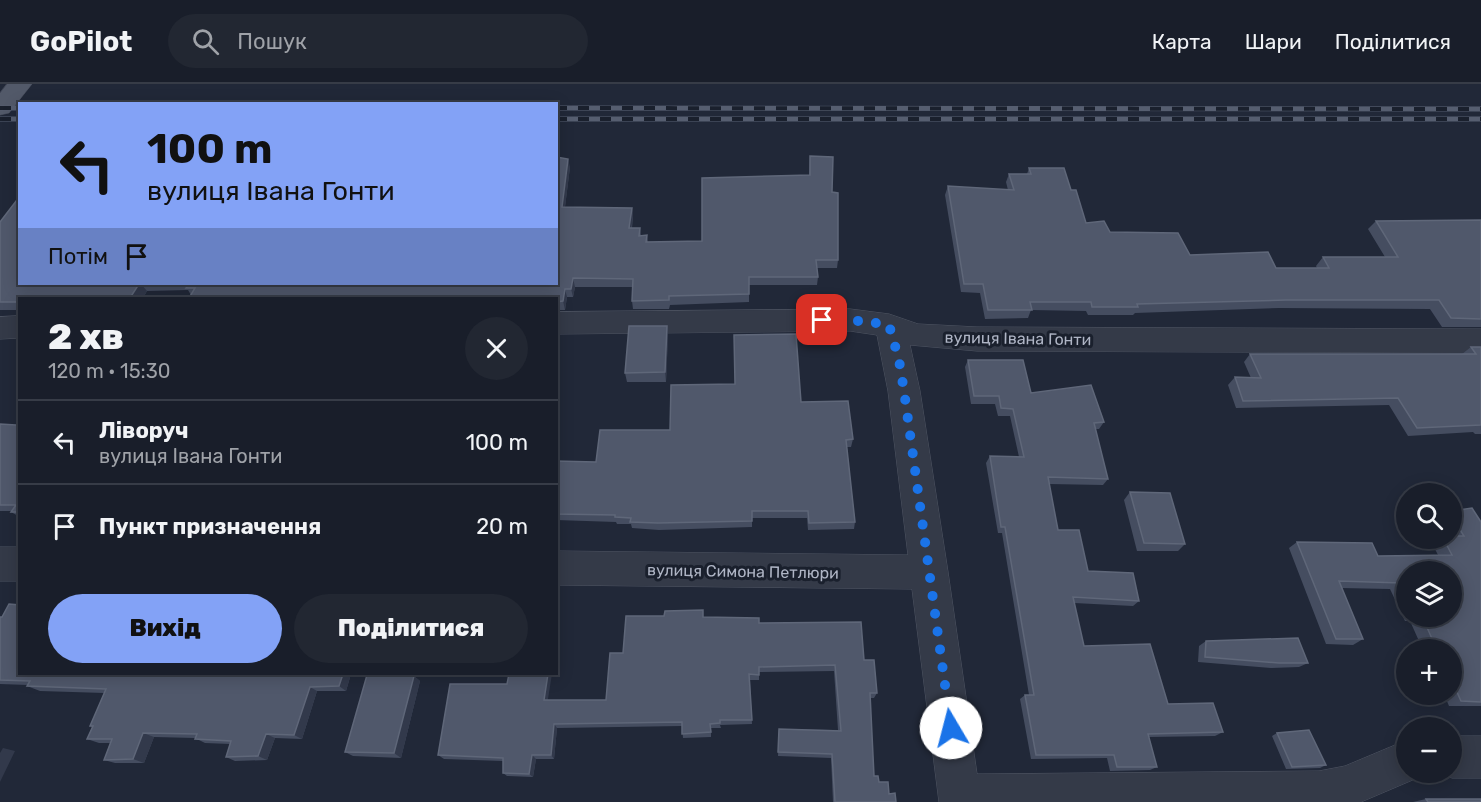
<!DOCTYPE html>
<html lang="uk">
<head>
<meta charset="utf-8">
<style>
	:root { --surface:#191e2a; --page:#222732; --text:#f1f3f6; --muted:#9fa2a8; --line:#373c47; --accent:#83a2f6 }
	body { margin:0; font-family:Rubik,sans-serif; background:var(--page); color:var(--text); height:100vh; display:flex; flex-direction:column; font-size:22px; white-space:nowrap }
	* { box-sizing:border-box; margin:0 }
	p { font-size:20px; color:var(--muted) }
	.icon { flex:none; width:33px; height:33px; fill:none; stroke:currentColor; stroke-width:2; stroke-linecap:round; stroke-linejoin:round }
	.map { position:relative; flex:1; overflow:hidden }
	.drawer { position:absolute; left:18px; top:213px; width:540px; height:378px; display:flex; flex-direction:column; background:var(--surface); border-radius:0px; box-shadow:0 3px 15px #0003,0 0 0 2px var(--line) }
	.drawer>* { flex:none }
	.banner { position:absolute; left:18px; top:18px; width:540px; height:183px; border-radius:0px; box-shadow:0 3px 15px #0003,0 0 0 2px var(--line); background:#83a2f6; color:#111; overflow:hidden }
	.buttons { position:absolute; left:1396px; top:399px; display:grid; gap:12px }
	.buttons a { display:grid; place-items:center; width:66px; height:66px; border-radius:50%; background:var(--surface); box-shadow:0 3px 15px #0003,0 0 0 2px var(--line); font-size:30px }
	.pin { position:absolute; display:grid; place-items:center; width:51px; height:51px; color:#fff; margin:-26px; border-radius:12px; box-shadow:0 3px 9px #0006 }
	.me { position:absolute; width:66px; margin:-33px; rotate:352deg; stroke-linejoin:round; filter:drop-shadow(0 0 4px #0008) }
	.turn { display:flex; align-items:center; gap:21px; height:126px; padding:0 30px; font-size:27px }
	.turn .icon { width:78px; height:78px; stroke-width:2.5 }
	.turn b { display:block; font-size:42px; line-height:51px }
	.then { display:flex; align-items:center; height:57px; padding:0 30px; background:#0003; gap:12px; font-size:22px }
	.round { display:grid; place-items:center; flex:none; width:63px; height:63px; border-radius:32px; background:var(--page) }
	.overview { display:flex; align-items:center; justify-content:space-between; height:102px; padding:0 30px }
	h1 { font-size:36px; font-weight:800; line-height:45px }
	.cta { display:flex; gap:12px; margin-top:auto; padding:12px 30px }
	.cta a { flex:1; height:69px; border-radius:36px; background:var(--accent); color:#111; font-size:24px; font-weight:800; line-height:69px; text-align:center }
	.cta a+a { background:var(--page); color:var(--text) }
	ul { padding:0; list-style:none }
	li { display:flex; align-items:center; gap:18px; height:84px; padding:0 30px; border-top:2px solid var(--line) }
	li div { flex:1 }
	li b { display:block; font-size:22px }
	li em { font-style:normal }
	header { display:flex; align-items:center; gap:36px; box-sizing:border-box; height:84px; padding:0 30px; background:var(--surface); border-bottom:2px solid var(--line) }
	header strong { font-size:28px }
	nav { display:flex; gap:33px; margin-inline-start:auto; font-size:21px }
	.search { width:420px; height:54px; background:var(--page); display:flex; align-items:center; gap:15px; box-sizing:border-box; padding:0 21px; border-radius:33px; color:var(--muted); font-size:22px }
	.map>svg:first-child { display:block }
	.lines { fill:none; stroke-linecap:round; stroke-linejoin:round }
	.minor-casing { stroke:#4f5563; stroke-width:1 }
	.major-casing { stroke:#3e4352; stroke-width:1 }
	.minor { fill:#343a48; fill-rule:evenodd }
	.major { fill:#525969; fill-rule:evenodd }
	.rail-casing { stroke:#565e70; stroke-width:5 }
	.rail { stroke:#1a202d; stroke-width:4; stroke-dasharray:11; stroke-linecap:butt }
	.wall { fill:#454d60; fill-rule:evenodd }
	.shaded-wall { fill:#32394b }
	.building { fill:#50586b; stroke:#5f6779; stroke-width:1.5 }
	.route { stroke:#1a73e8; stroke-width:10; stroke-dasharray:0 18 }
	.labels { text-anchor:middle; stroke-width:6; stroke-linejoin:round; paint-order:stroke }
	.street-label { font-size:16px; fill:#afb5c5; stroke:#1a202d }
</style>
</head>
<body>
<header>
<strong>GoPilot</strong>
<div class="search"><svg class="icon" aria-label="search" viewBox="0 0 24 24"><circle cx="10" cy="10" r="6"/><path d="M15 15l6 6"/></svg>Пошук</div>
<nav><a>Карта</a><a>Шари</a><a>Поділитися</a></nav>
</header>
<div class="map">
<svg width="1481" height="718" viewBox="0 0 1481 718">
	<rect width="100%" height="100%" fill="#212838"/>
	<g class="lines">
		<!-- minor casing -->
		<g class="minor-casing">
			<path id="minor" d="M850 225 889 230 918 240 977 243 1481 245V269L977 267 910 261 920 307 948 488 977 690 1319 687 1345 682 1407 656V688H1423L1422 692 1361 718H939L912 505 556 501V467L908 471 888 307 877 251 850 247 556 250V228Z
				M20 232V254L0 255V233Z
				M0 463H20V497H0Z
				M1452 652H1481V694H1452L1440 688H1452Z"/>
		</g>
		<!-- major casing -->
		<g class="major-casing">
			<path id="major" d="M7 0H32L9 29 0 31V9Z"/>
		</g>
		<!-- minor -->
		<use href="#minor" class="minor"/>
		<!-- major -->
		<use href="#major" class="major"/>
		<!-- rail casing -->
		<g class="rail-casing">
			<path id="rail" d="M0 24H20
				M556 24 1481 25
				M0 35H20
				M556 35H1481"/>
		</g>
		<!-- rail -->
		<use href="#rail" class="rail"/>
	</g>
	<!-- wall -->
	<path class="wall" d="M810 72 832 108 838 176 837 184H817L818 193 817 201H749V218L670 221 669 225H633L632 217 633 203H575L573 213H567L565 226H556V214L191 211 188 206 147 207 143 214H20V226H0V138L20 200H556V73L570 83 565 123 632 124 633 132 632 144H640L641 152 647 151 648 158 702 157 809 91Z
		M1029 84 1071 106 1086 139 1110 148 1190 171 1276 184H1317L1316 182 1323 173H1385L1368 145 1376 137 1481 136V243H1442L1430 225 1279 224 1135 229 1133 231H1088L1086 227 1031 226 1028 234 985 235 980 209 961 208 945 111 948 102 1008 106 1006 98 1009 90H1027Z
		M667 242 668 251 666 298H627L625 289Z
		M1471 263H1481V350H1475L1473 348 1408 352 1389 321 1236 324 1228 301 1235 293 1251 294 1244 278 1250 270H1462Z
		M968 276 1031 309 1104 338 1099 345H1095L1108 395 1103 401 1049 400 1058 446 1088 487 1139 517 1133 522 1074 519 1084 562 1168 620 1223 648 1215 652 1149 653 1157 683 1150 686 1110 687 1107 674 1031 675 1020 615 1025 611H1029L1002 449H998L986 379 990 372 1019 373 1010 332H998L995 320H971L965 283Z
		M801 318 853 355 851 363H847L855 438 854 445 808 446 807 434H752V443L659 446 632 444 631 440H617L616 438 556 436V377L596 378 670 346Z
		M20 339V433L11 428 12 427H0V340L16 341Z
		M1130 408 1185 460 1178 467H1137L1124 416Z
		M1452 427 1481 438V622H1449L1444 610H1452V566H1423L1410 537H1405L1390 505 1341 504 1363 555 1353 561 1326 560 1289 464 1297 458 1378 472 1438 471 1432 459 1439 454H1452ZM1407 488 1452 532H1407Z
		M0 533 20 590H351L346 607H317L302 655 275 654 267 676 235 677 226 673 230 660 205 659 195 654 154 653 144 679H115L104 676 110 659H99L87 655 92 643 90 642 104 609 40 607 27 602 28 601 0 600Z
		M703 533 759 539 864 576 877 609 874 614H870L874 692 896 718H833L831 674 778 672 779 645 838 646 834 587 759 588V596H750L752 640 720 641 721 644H711V653L683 654 682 642 557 644 554 675H536L533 693 507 692 503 689V677L444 675 438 671 507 600 548 616H606L623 569Z
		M1206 557 1308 579 1299 583 1271 584 1198 578 1199 562Z
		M414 592 420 597 401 674 353 672 345 668Z
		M1277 649 1326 681 1320 684 1286 685 1272 652Z
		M1426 715 1481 718H1413Z"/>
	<!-- shaded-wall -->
	<path class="shaded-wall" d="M568 75 570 83 564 131 562 123Z
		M632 124 633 132 630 153 629 144Z
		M573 194 575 203 573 213 571 205Z
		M139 200H141L147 207 143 214H130Z
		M565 205 567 213 565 226 563 217Z
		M667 242 668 251 666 298 665 288Z
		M556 531 559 536 556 556Z
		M343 590H351L346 607 339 602Z
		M548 590H552L547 621 544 616Z
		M414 592 420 597 401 674 394 669Z
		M310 603 317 607 302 655 294 651Z
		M554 640 557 644 554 675 551 671Z
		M143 649 154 653 144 679 133 675Z
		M266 650 275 654 267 676 258 672Z
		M3 664 15 667 0 698V669Z
		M532 671 536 675 533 693 529 690Z"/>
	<!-- building -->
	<path class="building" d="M810 72 833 73 832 108 838 109V176H816L818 193H749V210L669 212V216L632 217 633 195 573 194 571 205H565L563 217 556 218V214H189L195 204H186L189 200H556V73L568 75 562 123 632 124 629 144H640L639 152 647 151 646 158 702 157V94L810 91Z
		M1029 84H1064L1071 106H1076L1086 139 1104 137 1110 148 1178 149 1190 171 1268 168 1276 184H1329L1323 173H1398L1376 137 1481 136V235L1451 234 1439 216H1286L1137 220 1138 223H1092L1091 218H1030L1032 226H988L983 200H964L948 102 1014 106 1009 90H1031Z
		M20 112V200H139L130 214H20V218H0V138Z
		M629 242H667L665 288 625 289Z
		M796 250 801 318 848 317 853 355 846 356 855 438 809 439 808 427H752V437L658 439 630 438 631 434 615 433V431L556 430V377L596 378 600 346H670L671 301 735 300 734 251Z
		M1471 263H1481V341L1417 344 1398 314 1243 317 1235 293 1261 294 1250 270H1476Z
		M968 276H1023L1031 309 1091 301 1104 338 1094 339 1108 395 1048 393 1058 446H1079L1088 487 1133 489 1139 517 1073 513 1084 562 1150 560 1168 620 1213 619 1223 648 1148 650 1157 683H1117L1114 671H1036L1025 611H1034L1005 443H1001L990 372 1024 373 1013 325 1001 324 999 312H974Z
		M19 338 20 339V428H11L16 421H0V340L16 341Z
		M1130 408 1170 409 1185 460 1144 459Z
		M1472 424 1481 438V618L1461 617 1452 597V566H1437L1422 532H1452V488H1407V512L1401 499 1339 497 1363 555H1336L1297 458 1372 459 1378 472 1452 471 1443 454H1452V452H1464L1452 433V427Z
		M9 520 20 521V590H343L339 602 310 603 294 651 266 650 258 672 226 673 231 657 195 655 197 650 143 649 133 675 104 676 112 655H87L93 642H90L106 605 27 602 30 597 0 596V533H2Z
		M703 526V533L759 534V539L861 538 864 576H874L877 609H870L874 692H878L879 698H888L889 710 895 709 896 718H835L832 670 778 668 779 645 841 647 835 581 759 583V591L749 590 752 636H720V639L710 640 711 648 682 650V638L554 640 551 671H532L529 690 503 689V674L438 671 450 600H507L509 590H548L544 616H606L610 569H623L626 532H664L665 527Z
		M1298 554 1308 579H1279L1205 573 1206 557Z
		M367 591 414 592 394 669 345 668Z
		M1309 646 1326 681 1292 683 1277 649Z
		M1426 715H1481V718H1428Z"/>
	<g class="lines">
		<!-- route -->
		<path class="route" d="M822 236 862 237 889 241 899 276 904 307 951 644"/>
	</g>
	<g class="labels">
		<!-- street labels -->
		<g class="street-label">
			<text transform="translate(1018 254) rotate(1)" y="6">вулиця Івана Гонти</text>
			<text transform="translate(743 487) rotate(1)" y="6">вулиця Симона Петлюри</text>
		</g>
	</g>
</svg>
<div class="buttons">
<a><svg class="icon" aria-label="search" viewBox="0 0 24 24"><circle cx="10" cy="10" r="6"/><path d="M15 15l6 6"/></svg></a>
<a><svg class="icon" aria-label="layers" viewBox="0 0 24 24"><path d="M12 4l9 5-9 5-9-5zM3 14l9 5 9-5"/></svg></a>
<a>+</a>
<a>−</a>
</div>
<div class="pin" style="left:822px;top:236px;background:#d93025"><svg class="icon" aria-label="arrive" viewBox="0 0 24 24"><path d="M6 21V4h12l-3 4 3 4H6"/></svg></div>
<svg class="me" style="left:951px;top:644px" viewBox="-20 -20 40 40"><circle r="19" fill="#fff"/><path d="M0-13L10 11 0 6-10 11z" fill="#1a73e8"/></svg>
<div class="banner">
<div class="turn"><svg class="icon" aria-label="left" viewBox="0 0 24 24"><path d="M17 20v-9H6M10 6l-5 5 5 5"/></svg><div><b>100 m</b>вулиця Івана Гонти</div></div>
<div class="then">Потім<svg class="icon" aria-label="arrive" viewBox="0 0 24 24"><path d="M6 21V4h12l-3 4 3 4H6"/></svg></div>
</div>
<section class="drawer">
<div class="overview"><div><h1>2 хв</h1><p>120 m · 15:30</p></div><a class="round"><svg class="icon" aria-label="close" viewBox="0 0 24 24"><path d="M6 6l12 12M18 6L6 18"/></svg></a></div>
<ul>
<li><svg class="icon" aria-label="left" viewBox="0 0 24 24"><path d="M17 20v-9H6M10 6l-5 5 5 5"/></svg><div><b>Ліворуч</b><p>вулиця Івана Гонти</p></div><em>100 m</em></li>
<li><svg class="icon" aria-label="arrive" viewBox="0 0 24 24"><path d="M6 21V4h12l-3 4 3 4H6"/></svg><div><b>Пункт призначення</b></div><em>20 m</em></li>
</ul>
<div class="cta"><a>Вихід</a><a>Поділитися</a></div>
</section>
</div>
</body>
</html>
